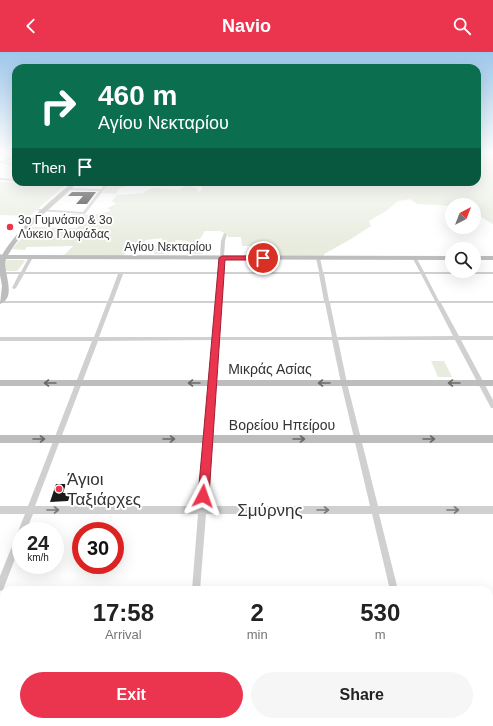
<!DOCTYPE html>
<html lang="en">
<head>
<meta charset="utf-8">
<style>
	:root { --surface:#fff; --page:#f6f6f6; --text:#222; --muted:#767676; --accent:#eb344e }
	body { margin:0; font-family:Arial,sans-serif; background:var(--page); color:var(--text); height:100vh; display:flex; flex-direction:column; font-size:15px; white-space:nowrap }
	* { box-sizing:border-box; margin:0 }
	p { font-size:13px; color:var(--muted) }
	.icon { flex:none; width:22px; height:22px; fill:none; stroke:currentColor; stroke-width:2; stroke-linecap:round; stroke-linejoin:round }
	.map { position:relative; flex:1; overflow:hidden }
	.drawer { position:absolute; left:0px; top:534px; width:493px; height:140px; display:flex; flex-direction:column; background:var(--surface); border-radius:12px 12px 0 0; box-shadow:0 4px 16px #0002 }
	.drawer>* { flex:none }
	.hud { position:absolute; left:12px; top:12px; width:469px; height:122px; border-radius:12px; box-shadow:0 4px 16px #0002; background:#0b6e4f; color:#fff; overflow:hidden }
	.needle { width:26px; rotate:42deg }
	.tools { position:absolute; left:445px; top:146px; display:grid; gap:8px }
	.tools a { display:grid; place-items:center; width:36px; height:36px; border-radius:50%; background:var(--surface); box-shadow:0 4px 16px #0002; font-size:20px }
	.speed { position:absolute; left:12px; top:470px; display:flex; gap:8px; font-size:20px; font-weight:700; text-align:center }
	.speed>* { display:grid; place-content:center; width:52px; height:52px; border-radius:50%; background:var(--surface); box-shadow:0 4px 16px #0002; line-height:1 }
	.speed small { font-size:10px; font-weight:400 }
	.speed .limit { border:6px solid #d22; background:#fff; color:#111 }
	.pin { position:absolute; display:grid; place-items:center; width:34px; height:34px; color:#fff; margin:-17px; border:2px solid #fff; border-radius:50%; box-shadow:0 1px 4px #0007 }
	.me { position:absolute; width:44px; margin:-22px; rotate:4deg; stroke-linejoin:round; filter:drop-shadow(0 0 3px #0008) }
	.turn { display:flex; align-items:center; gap:14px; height:84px; padding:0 20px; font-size:18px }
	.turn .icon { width:52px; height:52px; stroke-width:2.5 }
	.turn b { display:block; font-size:28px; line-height:34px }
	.then { display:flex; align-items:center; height:38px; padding:0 20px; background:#0003; gap:8px; font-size:15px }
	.eta { display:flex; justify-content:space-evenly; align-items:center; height:68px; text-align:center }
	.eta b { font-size:24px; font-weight:700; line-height:28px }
	.action { display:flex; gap:8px; margin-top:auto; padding:8px 20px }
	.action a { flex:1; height:46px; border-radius:24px; background:var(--accent); color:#fff; font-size:16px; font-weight:700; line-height:46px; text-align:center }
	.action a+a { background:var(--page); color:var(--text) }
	header { display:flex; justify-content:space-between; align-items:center; height:52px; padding:0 20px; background:var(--accent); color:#fff; font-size:18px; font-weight:700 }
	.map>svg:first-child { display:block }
	.green { fill:#e7ecde }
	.building { fill:#1a1a1a }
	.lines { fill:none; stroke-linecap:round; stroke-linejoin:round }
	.street { fill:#d0d0d0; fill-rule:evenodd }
	.secondary { fill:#bdbdbd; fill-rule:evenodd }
	.oneway { stroke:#6a6a6a }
	.oneway2 { stroke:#7a7a7a }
	.route { fill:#eb344e; stroke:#923 }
	.poi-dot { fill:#eb344e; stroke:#fff; stroke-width:1.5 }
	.labels { text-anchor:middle; stroke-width:4; stroke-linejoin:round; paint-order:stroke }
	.far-poi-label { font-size:12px; fill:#333; stroke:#fff; text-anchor:start }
	.far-street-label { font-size:12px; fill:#333; stroke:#fff }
	.street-label { font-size:14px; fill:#333; stroke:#fff }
	.near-poi-label { font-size:17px; fill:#333; stroke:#fff; text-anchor:start }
	.near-street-label { font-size:17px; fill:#333; stroke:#fff }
</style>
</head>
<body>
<header><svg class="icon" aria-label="back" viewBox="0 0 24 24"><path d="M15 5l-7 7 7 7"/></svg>Navio<svg class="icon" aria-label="search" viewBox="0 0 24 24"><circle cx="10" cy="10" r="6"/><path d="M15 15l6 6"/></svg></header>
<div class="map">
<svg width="493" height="674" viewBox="0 0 493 674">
	<rect width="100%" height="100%" fill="#fff"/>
	<!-- green -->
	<path class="green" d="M477 100H493V172L474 161V153H452V154L417 152 410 147 398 149 386 159 369 169 371 174 351 187 324 202V204H254L251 194H242L241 185H228L227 182 220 179H205L200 187 203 202H186L189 198 187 189 176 188 171 198H164V202H154L156 193 162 192V186L146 188 140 194H128L123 205 64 203 73 194 27 195 25 198 12 197 32 175 77 176 82 164 71 163 72 162 94 163 111 159 107 156 116 152 112 149 117 143 146 141 144 140 153 136 179 138C184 133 190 134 196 136L198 140 202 138V135L196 132 132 133 119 136 116 142 102 141 110 130H477Z
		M0 130 65 133 30 164 0 163Z
		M6 208H23L25 209 17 219H5Z
		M431 309H444L452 325H438Z"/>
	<!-- building -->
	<path class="building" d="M72 140H96L87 152H76L83 144H68Z
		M56 432H66L63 441H71L68 449 50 450Z"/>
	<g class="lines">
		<!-- street -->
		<path class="street" d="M7 100H10L0 104V102Z
			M16 104V106L3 110 16 111V113L0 111V109Z
			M0 126 16 127V129L0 128Z
			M39 130 73 131 75 132 73 133 41 131Z
			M106 130H110L85 162 39 159 37 158 39 157 83 160 99 139 68 138 66 137 67 136 101 137Z
			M224 181 227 182 225 189 223 220H319L316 206 318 205 320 206 323 220H420L413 207 415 206 417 207 424 220H493V222H425L439 249H493V251H441L459 284H493V288H461L493 348V356H491L455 288H338L347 331 378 454H493V462H379L398 538H390L372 462H206L200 538H192L198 462H33L26 479H21V491L3 538 0 539V524L25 462H0V454H28L92 289H0V285H94L107 251H0V249H108L118 222H24L16 236 14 237 12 236 19 222H0V220H21L29 205 36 203 38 204 32 207 25 220H219L221 189ZM123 222H219L217 249H113ZM223 222H319L324 249H221ZM324 222H421L435 249H329ZM112 251H216L213 285H99ZM221 251H325L332 285H218ZM330 251H436L453 284 337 285ZM212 288 199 454H35L98 289ZM218 288H332L341 331 370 454H206Z
			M0 551H4V559H0Z
			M489 551H493V559H489Z
			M62 670H72L71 674H61Z
			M180 670H190L189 674H179Z
			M301 670H311V674H301Z
			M419 670H429L430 674H420Z"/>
		<!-- secondary -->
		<path class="secondary" d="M73 130H78C55 154 25 174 8 203L452 204V208L6 207C2 220 18 245 0 252L2 234 0 223V202L2 203C18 176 49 150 73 130Z
			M474 204H493V208H474Z
			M0 328H493V334H0Z
			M0 383H493V391H0Z"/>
	</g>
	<!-- one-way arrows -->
	<defs><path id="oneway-shaft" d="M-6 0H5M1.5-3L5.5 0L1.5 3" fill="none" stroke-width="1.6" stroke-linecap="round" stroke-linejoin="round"/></defs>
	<g class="oneway">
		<use href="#oneway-shaft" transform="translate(50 331) rotate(180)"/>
		<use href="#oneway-shaft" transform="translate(194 331) rotate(180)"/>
		<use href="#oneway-shaft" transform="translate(324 331) rotate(180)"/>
		<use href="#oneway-shaft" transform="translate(454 331) rotate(180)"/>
		<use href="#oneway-shaft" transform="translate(39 387)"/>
		<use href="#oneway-shaft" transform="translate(169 387)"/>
		<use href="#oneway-shaft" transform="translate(299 387)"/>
		<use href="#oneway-shaft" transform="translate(429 387)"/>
	</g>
	<g class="oneway2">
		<use href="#oneway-shaft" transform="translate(53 458)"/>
		<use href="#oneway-shaft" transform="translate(323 458)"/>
		<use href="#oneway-shaft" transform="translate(453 458)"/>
	</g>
	<!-- sky -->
	<linearGradient id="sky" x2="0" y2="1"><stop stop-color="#9dc7eb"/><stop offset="0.52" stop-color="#fff"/><stop offset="1" stop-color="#fff" stop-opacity="0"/></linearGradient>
	<rect width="493" height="194" fill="url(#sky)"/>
	<!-- route -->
	<path class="route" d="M263 204 265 205V208H225L209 444 207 448 203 449 199 448 198 444 219 206 222 204Z"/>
	<!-- markers -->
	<g class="poi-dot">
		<circle cx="10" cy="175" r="4"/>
		<circle cx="59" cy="437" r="4"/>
	</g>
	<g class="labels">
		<!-- far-poi labels -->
		<g class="far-poi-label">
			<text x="18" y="172">3ο Γυμνάσιο &amp; 3ο<tspan x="18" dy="14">Λύκειο Γλυφάδας</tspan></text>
		</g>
		<!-- far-street labels -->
		<g class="far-street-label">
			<text x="168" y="199">Αγίου Νεκταρίου</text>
		</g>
		<!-- street labels -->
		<g class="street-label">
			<text x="270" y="322">Μικράς Ασίας</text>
			<text x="282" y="378">Βορείου Ηπείρου</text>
		</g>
		<!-- near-poi labels -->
		<g class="near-poi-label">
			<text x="67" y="433">Άγιοι<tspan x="67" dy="20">Ταξιάρχες</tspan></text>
		</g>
		<!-- near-street labels -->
		<g class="near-street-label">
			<text x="270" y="464">Σμύρνης</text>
		</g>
	</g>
</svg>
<div class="tools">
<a><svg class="needle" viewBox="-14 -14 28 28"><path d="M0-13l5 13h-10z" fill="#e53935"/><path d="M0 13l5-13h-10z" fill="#767676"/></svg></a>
<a><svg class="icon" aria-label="search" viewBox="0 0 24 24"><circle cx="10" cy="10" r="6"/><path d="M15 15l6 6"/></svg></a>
</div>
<div class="speed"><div>24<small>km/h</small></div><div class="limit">30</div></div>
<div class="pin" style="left:263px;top:206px;background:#d93025"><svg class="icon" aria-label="arrive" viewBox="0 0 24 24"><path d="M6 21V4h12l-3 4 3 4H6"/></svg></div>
<svg class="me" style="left:203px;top:444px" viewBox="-20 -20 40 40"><path d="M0-17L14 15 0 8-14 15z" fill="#eb344e" stroke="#fff" stroke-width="4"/></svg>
<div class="hud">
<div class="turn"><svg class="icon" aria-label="right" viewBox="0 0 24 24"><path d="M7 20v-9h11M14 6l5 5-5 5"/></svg><div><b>460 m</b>Αγίου Νεκταρίου</div></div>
<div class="then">Then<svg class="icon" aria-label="arrive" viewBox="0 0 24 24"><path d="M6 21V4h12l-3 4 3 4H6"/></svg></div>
</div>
<section class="drawer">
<div class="eta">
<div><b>17:58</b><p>Arrival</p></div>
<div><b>2</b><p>min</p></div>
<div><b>530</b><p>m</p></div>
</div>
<div class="action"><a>Exit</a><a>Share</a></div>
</section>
</div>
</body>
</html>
